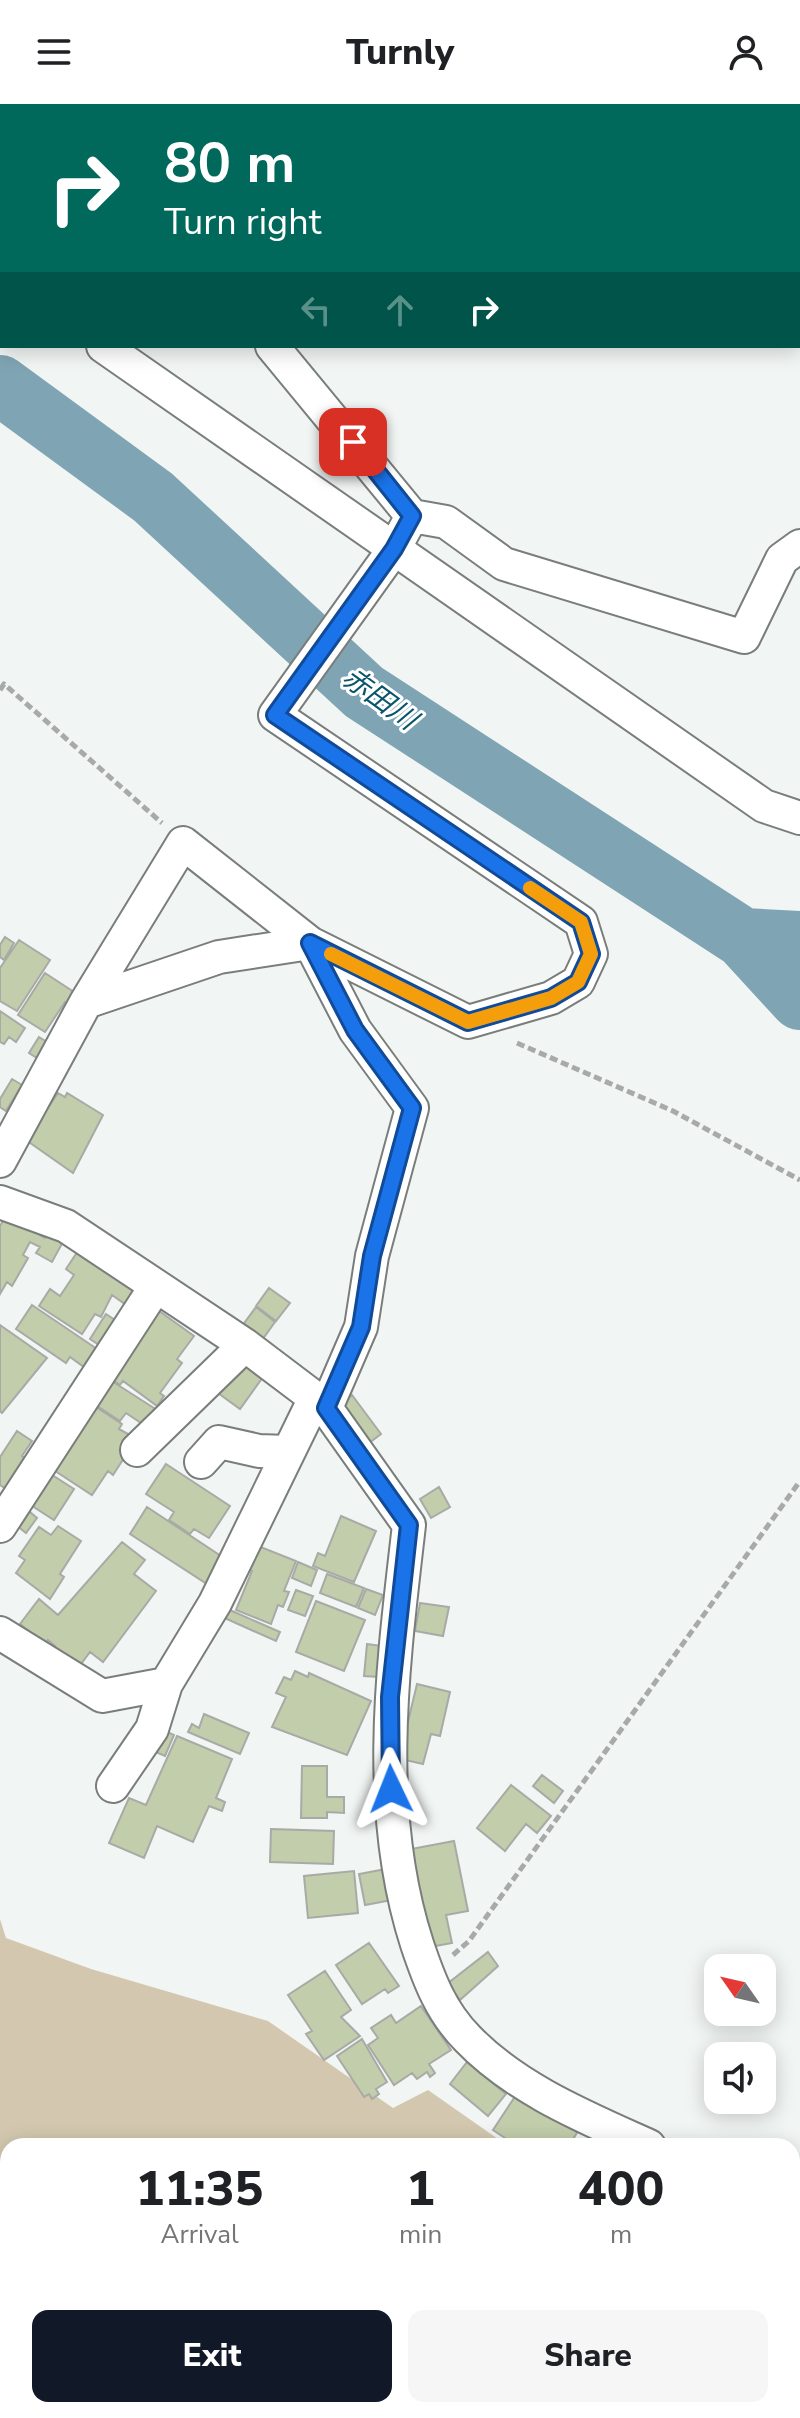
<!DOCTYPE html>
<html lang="en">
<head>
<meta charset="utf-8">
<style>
	:root { --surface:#fff; --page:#f6f6f6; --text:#202124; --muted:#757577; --accent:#111827 }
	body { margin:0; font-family:"Nunito Sans","Noto Sans JP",sans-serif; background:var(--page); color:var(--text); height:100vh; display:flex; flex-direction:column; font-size:30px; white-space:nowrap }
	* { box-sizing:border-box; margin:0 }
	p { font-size:26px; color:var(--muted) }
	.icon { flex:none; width:44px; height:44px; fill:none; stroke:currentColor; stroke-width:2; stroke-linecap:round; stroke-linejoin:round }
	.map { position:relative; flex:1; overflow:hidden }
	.panel { position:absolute; left:0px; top:2034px; width:800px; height:280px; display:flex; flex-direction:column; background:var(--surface); border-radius:24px 24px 0 0; box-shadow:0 4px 20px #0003 }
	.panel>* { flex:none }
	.guide { position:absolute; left:0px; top:0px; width:800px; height:244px; box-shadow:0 4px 20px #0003; background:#00695c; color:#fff; overflow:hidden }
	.needle { width:52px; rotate:304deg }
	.fabs { position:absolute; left:704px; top:1850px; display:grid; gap:16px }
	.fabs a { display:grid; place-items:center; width:72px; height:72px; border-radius:16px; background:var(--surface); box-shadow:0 4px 20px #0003; font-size:40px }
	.pin { position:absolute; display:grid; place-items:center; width:68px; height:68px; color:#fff; margin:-34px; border-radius:16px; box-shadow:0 4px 12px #0006 }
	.me { position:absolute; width:88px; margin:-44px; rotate:358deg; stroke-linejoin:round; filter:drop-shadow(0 0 6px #0008) }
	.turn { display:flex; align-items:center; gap:28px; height:168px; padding:0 32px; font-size:36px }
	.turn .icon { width:104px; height:104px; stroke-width:2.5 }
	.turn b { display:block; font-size:56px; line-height:68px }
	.lanes { display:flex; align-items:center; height:76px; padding:0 32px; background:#0003; justify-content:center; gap:40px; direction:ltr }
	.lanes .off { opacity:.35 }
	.eta { display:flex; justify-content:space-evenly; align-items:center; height:136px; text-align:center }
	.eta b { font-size:48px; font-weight:800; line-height:56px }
	.action { display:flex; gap:16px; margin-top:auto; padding:16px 32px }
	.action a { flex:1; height:92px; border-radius:16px; background:var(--accent); color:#fff; font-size:32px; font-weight:800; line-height:92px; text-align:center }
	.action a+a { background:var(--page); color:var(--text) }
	header { display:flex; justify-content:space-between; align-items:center; height:104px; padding:0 32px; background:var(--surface); font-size:36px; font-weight:800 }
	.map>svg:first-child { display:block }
	.green { fill:#d3c8af }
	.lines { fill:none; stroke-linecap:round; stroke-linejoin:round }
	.river { stroke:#7fa4b3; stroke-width:60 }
	.building { fill:#c2cdab; stroke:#a8aaa6; stroke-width:2 }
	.street-casing { stroke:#7a7e7b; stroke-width:36 }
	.path { stroke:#a7aaa9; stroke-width:5; stroke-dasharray:8 4; stroke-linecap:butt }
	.street { stroke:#fff; stroke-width:32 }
	.route-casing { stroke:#114b97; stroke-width:20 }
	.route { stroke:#1a73e8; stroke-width:14 }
	.slow { stroke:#f59e0b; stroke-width:14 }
	.labels { text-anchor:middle; stroke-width:6; stroke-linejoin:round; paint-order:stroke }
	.water-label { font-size:28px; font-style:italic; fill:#08556c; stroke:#fff }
</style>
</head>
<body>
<header><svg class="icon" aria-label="menu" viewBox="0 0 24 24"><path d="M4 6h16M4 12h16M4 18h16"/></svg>Turnly<svg class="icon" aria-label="person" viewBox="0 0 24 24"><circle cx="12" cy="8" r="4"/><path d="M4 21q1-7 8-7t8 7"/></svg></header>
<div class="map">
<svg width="800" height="2314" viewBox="0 0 800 2314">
	<rect width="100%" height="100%" fill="#f1f5f3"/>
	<!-- green -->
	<path class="green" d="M0 1815 6 1834 91 1865 268 1917 393 2004 428 1986 508 2042H8V2306H792V2144L800 2151V2314H0Z"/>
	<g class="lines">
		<!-- river -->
		<path class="river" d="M0 281 153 393 364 588 743 834 800 837
			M743 834 800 896"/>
	</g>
	<!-- building -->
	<path class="building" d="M5 833 14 839 4 856 0 853V841Z
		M19 836 50 856 17 907 0 897V864Z
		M45 869 77 890 70 901 65 898 45 928 18 911Z
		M0 907 25 924 16 938 9 933 4 940 0 938Z
		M39 933 47 938 37 954 29 949Z
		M12 975 22 981 6 1007 0 1003V995Z
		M58 989 65 993 67 989 103 1011 73 1069 26 1036Z
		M6 1111 45 1134 49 1128 64 1136 52 1158 36 1149 40 1143 30 1138 23 1151 28 1154 12 1182 7 1178 0 1190V1122Z
		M78 1147 139 1187 129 1203 112 1191 101 1213 95 1210 82 1230 39 1202 50 1185 60 1192 74 1171 66 1165Z
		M269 1184 290 1199 276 1217 256 1202Z
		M32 1201 100 1247 88 1266 70 1253 66 1259 16 1225Z
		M256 1203 275 1218 262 1236 242 1222Z
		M155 1204 194 1232 177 1255 182 1259 160 1289 164 1292 157 1302 123 1277 120 1281 107 1272Z
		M106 1210 121 1220 105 1245 90 1235Z
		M0 1221 47 1254 2 1309 0 1307Z
		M241 1257 263 1273 240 1305 218 1289Z
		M107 1274 157 1306 147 1323 126 1309 120 1317 91 1298Z
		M352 1291 381 1330 369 1339 341 1300Z
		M90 1299 122 1320 119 1325 130 1331 120 1346 126 1351 113 1371 108 1367 92 1391 49 1363Z
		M17 1327 32 1337 22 1352 36 1362 16 1391 0 1381V1353Z
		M166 1360 230 1402 209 1434 194 1425 190 1430 169 1416 174 1408 146 1390Z
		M46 1367 74 1385 54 1416 26 1398Z
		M439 1383 450 1403 431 1414 420 1395Z
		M23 1402 37 1414 26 1429 11 1417Z
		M147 1403 224 1454 207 1480 130 1430Z
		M341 1412 376 1427 354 1478 313 1462 318 1449 325 1452Z
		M58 1422 81 1437 60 1470 64 1473 50 1495 16 1469 25 1456 19 1452 39 1423 51 1431Z
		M122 1438 145 1456 134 1470 156 1487 103 1558 90 1548 78 1564 52 1545 55 1542 48 1536 45 1540 20 1520 39 1495 58 1511Z
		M253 1440 296 1457 284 1487 289 1488 283 1503 278 1501 271 1520 236 1506 252 1467 244 1464Z
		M298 1458 317 1466 311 1482 292 1474Z
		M327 1470 364 1484 356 1503 320 1489Z
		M366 1485 383 1491 375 1511 358 1504Z
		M296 1486 313 1492 305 1512 288 1506Z
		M316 1497 365 1516 344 1567 296 1548Z
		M420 1499 449 1503 443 1532 415 1527Z
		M223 1503 280 1528 276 1537 218 1511Z
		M367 1540 382 1542 379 1573 364 1572Z
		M295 1567 308 1573 309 1569 371 1597 347 1651 272 1623 286 1593 276 1589 284 1573 291 1576Z
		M417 1580 450 1588 440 1632 431 1630 423 1660 405 1656 401 1647Z
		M204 1610 249 1629 240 1650 188 1628 192 1620 199 1624Z
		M156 1623 174 1631 165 1652 146 1644Z
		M177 1632 232 1655 216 1694 225 1698 222 1707 209 1702 193 1738 157 1722 144 1754 109 1739 129 1694 146 1701Z
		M302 1662H327V1693H344V1709L327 1708V1714H301Z
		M542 1671 563 1687 554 1699 533 1682Z
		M511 1681 551 1712 537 1729 526 1720 505 1747 477 1724Z
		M271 1725 334 1727 333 1760 270 1758Z
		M454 1737 468 1807 446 1811 452 1839 430 1843 406 1746Z
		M386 1765 392 1796 365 1801 359 1770Z
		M354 1767 358 1809 308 1814 304 1772Z
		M369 1839 399 1882 388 1889 385 1885 362 1900 336 1861Z
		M488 1848 498 1862 460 1896 447 1880Z
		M325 1867 351 1906 341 1913 360 1932 324 1956 306 1930 312 1927 288 1891Z
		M421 1902 451 1946 429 1960 435 1969 430 1973 427 1968 417 1975 412 1969 394 1981 368 1941 378 1934 371 1924 391 1911 396 1919Z
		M362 1935 387 1978 376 1985 379 1990 372 1995 369 1990 364 1993 337 1952Z
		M467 1958 506 1990 488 2012 450 1980Z
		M516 1991 578 2027 569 2042H517L493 2026Z"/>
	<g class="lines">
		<!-- street casing -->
		<g class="street-casing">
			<path id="street" d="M125 0 128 2
				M424 2 425 0
				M0 172 2 173
				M103 242 764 702 800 714
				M272 242 412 412 446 418 504 460 744 533 782 455 800 442
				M86 898 219 853 310 839 468 918 551 894 578 878 591 850 581 818 275 611 394 445 412 412
				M0 1057 86 898 183 739 310 839 355 926 412 1004 372 1152 361 1223 326 1304
				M0 1098 66 1122 245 1241 315 1294 326 1304 409 1421C393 1560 373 1704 417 1840 429 1876 441 1908 468 1935 516 1985 587 2014 649 2042
				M137 1346 245 1241
				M201 1358 219 1338 259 1347 288 1348
				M0 1422 156 1182
				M0 1529 102 1592 166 1580
				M113 1682 152 1625 166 1580 215 1499 315 1294
				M792 2127 800 2134"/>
		</g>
		<!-- path -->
		<path class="path" d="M0 586 4 580 162 719
			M517 939 673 1007 800 1076
			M453 1851 469 1837 800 1377"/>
		<!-- street -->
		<use href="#street" class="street"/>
	</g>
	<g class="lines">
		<!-- route casing -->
		<g class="route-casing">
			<path id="route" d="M353 338 412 412 394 445 275 611 581 818 591 850 578 878 551 894 468 918 310 839 355 926 412 1004 372 1152 361 1223 326 1304 409 1421 390 1593 391 1685"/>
		</g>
		<!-- route -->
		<use href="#route" class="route"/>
		<!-- slow -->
		<path class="slow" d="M331 850 468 918 551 894 578 878 591 850 581 818 530 784"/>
	</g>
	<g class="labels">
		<!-- water labels -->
		<g class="water-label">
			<text transform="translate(380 594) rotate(36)" y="10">赤田川</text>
		</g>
	</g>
</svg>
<div class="fabs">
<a><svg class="needle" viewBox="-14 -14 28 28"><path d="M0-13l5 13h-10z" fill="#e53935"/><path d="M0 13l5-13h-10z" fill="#757577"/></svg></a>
<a><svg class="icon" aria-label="sound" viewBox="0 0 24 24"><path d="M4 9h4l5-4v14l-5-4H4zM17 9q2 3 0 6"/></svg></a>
</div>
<div class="pin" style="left:353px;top:338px;background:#d93025"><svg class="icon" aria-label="arrive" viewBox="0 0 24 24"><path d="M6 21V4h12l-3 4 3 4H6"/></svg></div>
<svg class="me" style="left:391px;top:1685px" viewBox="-20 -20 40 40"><path d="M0-17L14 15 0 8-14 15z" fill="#1a73e8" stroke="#fff" stroke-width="4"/></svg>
<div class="guide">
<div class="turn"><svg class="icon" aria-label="right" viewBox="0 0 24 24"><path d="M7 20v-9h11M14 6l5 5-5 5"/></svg><div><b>80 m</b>Turn right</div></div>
<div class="lanes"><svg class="icon off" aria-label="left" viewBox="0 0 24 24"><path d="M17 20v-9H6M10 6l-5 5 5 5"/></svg><svg class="icon off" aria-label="ahead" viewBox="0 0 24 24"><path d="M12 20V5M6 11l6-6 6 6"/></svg><svg class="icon" aria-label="right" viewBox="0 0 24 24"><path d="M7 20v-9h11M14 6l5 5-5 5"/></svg></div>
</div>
<section class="panel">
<div class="eta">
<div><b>11:35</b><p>Arrival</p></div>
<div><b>1</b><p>min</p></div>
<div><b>400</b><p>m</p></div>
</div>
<div class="action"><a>Exit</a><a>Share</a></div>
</section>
</div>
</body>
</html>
